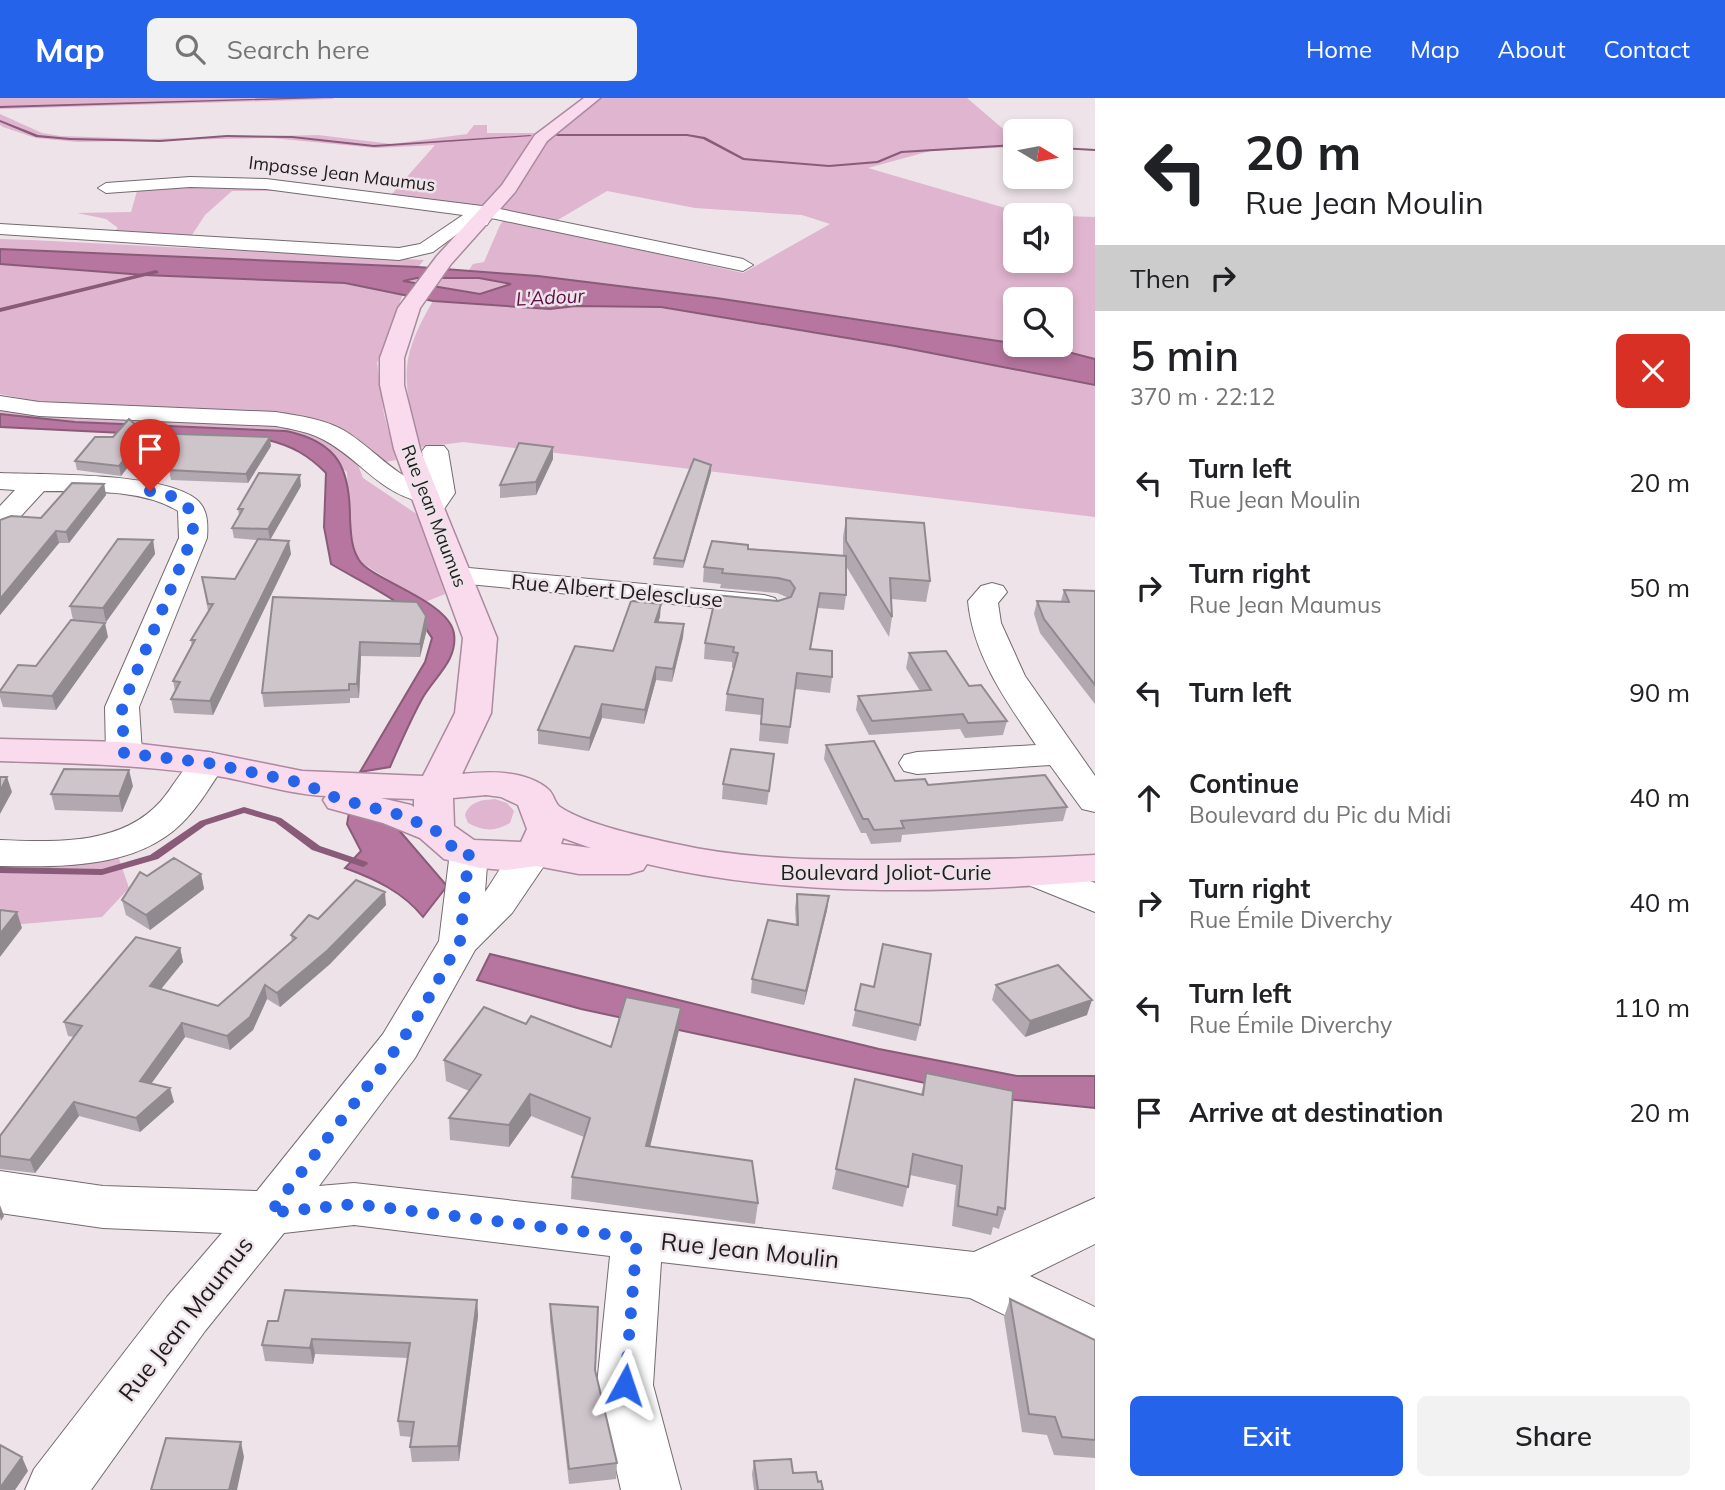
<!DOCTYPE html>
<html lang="en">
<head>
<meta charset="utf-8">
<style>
	:root { --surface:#fff; --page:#f2f2f2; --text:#202124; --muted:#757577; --accent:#2563eb }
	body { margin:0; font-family:Mulish,sans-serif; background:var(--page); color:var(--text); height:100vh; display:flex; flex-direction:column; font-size:26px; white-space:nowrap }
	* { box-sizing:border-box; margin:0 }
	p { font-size:23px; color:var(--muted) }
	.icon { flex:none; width:38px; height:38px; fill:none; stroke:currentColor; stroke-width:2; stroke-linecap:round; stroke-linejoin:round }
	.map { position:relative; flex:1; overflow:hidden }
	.details { display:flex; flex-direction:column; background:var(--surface); width:630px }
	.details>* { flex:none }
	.guide { background:#fff; color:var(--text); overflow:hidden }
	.needle { width:46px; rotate:100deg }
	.tools { position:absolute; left:1003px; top:21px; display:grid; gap:14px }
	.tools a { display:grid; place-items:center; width:70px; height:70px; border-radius:10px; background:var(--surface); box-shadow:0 4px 10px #0003; font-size:35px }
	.pin { position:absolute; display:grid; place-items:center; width:60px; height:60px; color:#fff; margin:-72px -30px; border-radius:50% 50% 50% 0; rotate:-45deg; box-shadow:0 0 7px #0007 }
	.pin .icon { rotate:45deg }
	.me { position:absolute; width:77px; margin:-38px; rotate:5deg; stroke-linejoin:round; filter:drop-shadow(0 0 5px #0008) }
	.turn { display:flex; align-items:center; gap:24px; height:147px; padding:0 35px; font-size:32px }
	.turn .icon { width:91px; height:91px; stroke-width:2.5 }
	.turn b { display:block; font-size:49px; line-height:60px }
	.then { display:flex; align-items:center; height:66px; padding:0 35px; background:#0003; gap:14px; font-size:26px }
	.round { display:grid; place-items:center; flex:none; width:74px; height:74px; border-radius:10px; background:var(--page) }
	.overview { display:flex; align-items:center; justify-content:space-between; height:119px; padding:0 35px }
	h1 { font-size:42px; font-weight:600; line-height:52px }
	.primary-button { display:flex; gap:14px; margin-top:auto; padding:14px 35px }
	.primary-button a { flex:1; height:80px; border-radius:10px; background:var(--accent); color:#fff; font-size:28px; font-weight:600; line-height:80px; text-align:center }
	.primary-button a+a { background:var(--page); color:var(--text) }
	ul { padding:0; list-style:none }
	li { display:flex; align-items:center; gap:21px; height:105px; padding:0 35px }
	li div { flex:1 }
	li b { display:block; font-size:26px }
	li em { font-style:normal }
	header { display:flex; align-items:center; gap:42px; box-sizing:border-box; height:98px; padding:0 35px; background:var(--accent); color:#fff }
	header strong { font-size:33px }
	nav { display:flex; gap:38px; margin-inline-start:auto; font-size:24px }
	.search { width:490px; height:63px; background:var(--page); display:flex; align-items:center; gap:18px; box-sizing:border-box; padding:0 24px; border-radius:10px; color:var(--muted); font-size:26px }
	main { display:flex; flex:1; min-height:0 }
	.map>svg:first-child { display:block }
	.green { fill:#e0b5cf; fill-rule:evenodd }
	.water { fill:#b6769f; stroke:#895b78; stroke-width:2; fill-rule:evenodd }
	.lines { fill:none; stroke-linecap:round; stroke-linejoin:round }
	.stream { fill:#895b78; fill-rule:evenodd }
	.minor-casing { stroke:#736b6f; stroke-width:2 }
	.major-casing { stroke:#ab899e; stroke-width:3 }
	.minor { fill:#fff; fill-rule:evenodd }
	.major { fill:#fadbee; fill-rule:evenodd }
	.wall { fill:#b1a9af }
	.shaded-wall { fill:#908a8e }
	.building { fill:#cec5cb; stroke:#908a8e; stroke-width:2 }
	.route { stroke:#2563eb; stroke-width:12; stroke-dasharray:0 21.6 }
	.labels { text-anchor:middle; stroke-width:5; stroke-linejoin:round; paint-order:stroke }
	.far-street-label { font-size:18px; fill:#1f1c1e; stroke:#ede3e9 }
	.far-water-label { font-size:19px; font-style:italic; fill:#5d0e48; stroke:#ede3e9 }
	.street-label { font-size:21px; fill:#1f1c1e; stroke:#ede3e9 }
	.near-street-label { font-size:24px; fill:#1f1c1e; stroke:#ede3e9 }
</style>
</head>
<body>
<header>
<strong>Map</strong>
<div class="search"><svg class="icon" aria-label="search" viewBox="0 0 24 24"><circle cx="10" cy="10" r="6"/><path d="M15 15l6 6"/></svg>Search here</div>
<nav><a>Home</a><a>Map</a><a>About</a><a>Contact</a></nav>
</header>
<main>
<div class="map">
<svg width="1095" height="1392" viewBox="0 0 1095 1392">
	<rect width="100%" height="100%" fill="#ede3e9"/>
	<!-- green -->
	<path class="green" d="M0 0H333L334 1 0 11Z
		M600 0H967L1015 41V49L930 53 868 70 1026 116 1053 117H1015V163H1060L1061 118 1095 119V261L1024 247H1060V201H1015V245L716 200 469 172 473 166 484 164 500 127 509 115 501 112 534 56 548 40ZM607 93 695 110 802 117 830 126 743 175 544 130Z
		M0 16 42 35 61 38 148 41 318 37 392 46 467 36 474 27H487V35H539L496 100 483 112 391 97 435 47 376 50 271 40 78 44 36 40 3 29 0 27Z
		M236 83 288 93H232L205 117 190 140 112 135 118 130 106 121 77 115 131 114 139 86Z
		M0 141 31 142 424 162 418 169 397 170 0 151Z
		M0 166 144 177 345 185 403 196 377 265 384 316 396 362 385 364 376 360 355 339 340 330 295 318 35 303 0 296Z
		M417 180H479L512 186 480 196 403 184Z
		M433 203 550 211 576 208 661 209 895 248 1095 287V419L463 344 418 350C405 281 396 266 433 203Z
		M0 309 262 325 306 332 344 352 358 367 363 380 421 419 445 496 425 504 360 464 350 438 347 374 303 337 286 333 75 324 0 316Z
		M495 701 507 705 514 713 510 725C495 734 483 733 468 725L465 717C470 703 482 702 495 701Z
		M117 755 129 790 102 819 0 828V767Z"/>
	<!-- water -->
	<path class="water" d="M0 151 418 169 538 178 716 200 1064 253 1095 261V287L895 248 661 209 576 208 550 211 433 203 345 185 144 177 0 166ZM417 180H479L511 186 480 196 403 183Z
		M0 316 75 324 286 333C339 344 350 371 350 421 351 436 351 449 359 462 371 482 450 503 454 536 458 563 433 580 422 601 410 623 400 646 390 669L360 674 425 564 432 540C413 506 364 486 331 466L324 429 326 375C308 357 292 348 268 342L0 329Z
		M349 715 392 724 447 788 423 819C403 794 375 781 345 770L361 753 347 726Z
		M490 856 879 951 1017 978H1095V1010L995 1000 581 911 477 882Z"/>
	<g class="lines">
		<!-- stream -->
		<path class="stream" d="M284 0H325L0 10V8Z
			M0 22 38 37 70 40 160 42 227 37 292 38 374 47 530 37 532 38 374 49 292 40 227 39 160 44 70 42 36 39 0 24Z
			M557 36H687L705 39 744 60 829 67 877 63 901 53 1015 46V48L902 55 878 65 829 69 743 62 703 41 687 38H556Z
			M1060 49 1095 51V53L1060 51Z
			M156 172 159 174 158 175 0 214V210Z
			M244 709 281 720 320 748 367 764 368 766 363 769 312 752 275 724 244 715 206 727 158 761 102 777 0 775V769L102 771 150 757 200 723Z"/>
		<!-- minor casing -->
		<g class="minor-casing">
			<path id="minor" d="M190 79 266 81 490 109 743 161 753 167 743 173 491 120 487 127 468 128 433 154 399 162 0 136V126L399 150 420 146 463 117 266 91 190 89 106 95 98 90 106 85Z
				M0 298 39 304 276 314C299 318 325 321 345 333 374 351 394 378 428 389L422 353 426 348H444L448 353 455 395 440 417H420L416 411 421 404C377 393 361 362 324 342 309 334 292 331 276 328L39 318 0 312Z
				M0 375C45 377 162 374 196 401 208 411 208 425 207 440L139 609 142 655 137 663 124 666 111 663 106 655 105 609 179 440 178 413C142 390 85 394 44 393L10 430 0 432V408L15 392 0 391Z
				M458 469 764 497 775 500 779 506 775 512 764 515 448 484 443 478 448 472Z
				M992 485 1003 488 1007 494 998 505 1001 525 1025 578 1095 678V714L1082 711 1050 667 917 676 904 673 899 665 904 657 917 654 1036 647C1006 603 973 557 968 503L981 488Z
				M208 654 221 657 226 665C212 685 199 709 181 726 135 771 59 769 0 768V742C55 744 121 748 161 703 176 686 186 660 208 654Z
				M469 741 483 745 488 754 485 794C503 769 513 738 547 747L552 756 512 815 475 852 415 960 319 1088 354 1085 974 1154 1095 1100V1146L1030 1178 1095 1209V1261L970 1200 661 1164 653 1287 681 1392H621L597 1287 610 1158 354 1127 284 1135 205 1233 91 1392H25L34 1371 167 1199 222 1135 103 1130 0 1115V1073L103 1088 257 1093 383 936 439 843 450 754 455 745Z
				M1035 762 1095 785V814L1021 784 1015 775 1021 766Z"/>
		</g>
		<!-- major casing -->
		<g class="major-casing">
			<path id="major" d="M584 0H600L547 43 515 94 451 166 420 210 404 260V287L420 351 497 540 491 615 462 676C489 673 527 672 549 692 554 697 555 706 560 709 587 727 644 739 676 746 747 762 821 762 893 762 961 762 1028 761 1095 757V783C950 795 790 800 647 766L643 772 629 776H579L537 768 505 772 480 770 444 761 420 740 383 725 328 710 323 702 326 698C284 696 245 681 204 676 136 667 69 665 0 663V641L124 644 208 654 302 673 423 678 455 615 463 540 394 351 380 287V260L398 210 437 158 502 87 535 37ZM486 697 501 699 518 707 527 731 521 744 474 742 454 728 453 700ZM381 700 414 701V709L411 707ZM563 740 591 750 561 746Z"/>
		</g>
		<!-- minor -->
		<use href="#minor" class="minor"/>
		<!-- major -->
		<use href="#major" class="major"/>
	</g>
	<!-- wall -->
	<path class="wall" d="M145 335 271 348 248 385 171 382 169 372 173 367 146 346 121 378 77 372 75 363 113 339Z
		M553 361 536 397 500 400V387Z
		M711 367V374L683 470 653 467 654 460Z
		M104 386 106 397 69 445H59L0 517V422L41 420Z
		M301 388 270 442 291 456 213 617 174 615 171 601 175 593 173 583 192 549 191 542 208 513 202 479 235 481 257 442 234 440 232 430 239 418 238 411Z
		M846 420 930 483 926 504 891 501 892 519 889 539 846 468V497L844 512 818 510 811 551 832 579 830 595 795 591 788 646 759 643 761 617 725 613 727 596 734 570H732V564L704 561 705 545 778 503 789 500 777 495 720 490 721 486 703 484 704 469 748 451 843 458V439Z
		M153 442 155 456 106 524 73 522 70 508Z
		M1064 492 1095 493V606L1040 535 1034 516 1037 503H1061Z
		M273 499 427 531 420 559 361 558 359 600H350V605L264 609 262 595Z
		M660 519 658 524 684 526 683 539 672 584 656 582 644 626 602 620 589 653 538 646V632L613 553Z
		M108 539 56 612 3 609 0 599V593L36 568Z
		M909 555 969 588 1007 623 1003 637 965 640 960 631 869 637 856 612 858 598 920 593 906 570Z
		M826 647 895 683 928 687 1067 709 1063 723 902 737 901 744 871 746 866 735H861L824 661Z
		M774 656 767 707 722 701 723 686Z
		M133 688 122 714 55 712 51 696Z
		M201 776 204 791 150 832 126 817 122 802Z
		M797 796 829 798 827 812 804 907 751 895 752 881 796 827 795 810Z
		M386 807 330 866 280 909 267 901 253 932 230 952 185 939 151 986 174 1004 140 1034 79 1018 35 1075 0 1071V1038L74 939 68 938 64 924 180 850 183 864 161 891 218 908 292 844 291 837 318 821Z
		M861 886 874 889 920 927 916 943 852 928Z
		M996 887 1087 917 1025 939 992 902Z
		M526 926 611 949 679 932 650 1048 758 1105 755 1126 571 1101 572 1079 584 1039 531 1018 509 1049 450 1042 449 1020 469 993 446 983 444 962Z
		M926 975 1005 1111 999 1131 993 1129 991 1137 952 1128 956 1087 910 1077 903 1109 832 1091 855 981 921 997Z
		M1010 1201 1095 1242V1360L1054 1357 1047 1337 1022 1334 1004 1219Z
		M477 1202 478 1218 459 1363 412 1364 410 1349 412 1339 400 1338 398 1323 408 1260 315 1256 313 1266 265 1263 262 1247 278 1223Z
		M550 1206 595 1272 617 1365 616 1381 569 1386 550 1223Z
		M754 1363 793 1375 818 1384 823 1392H754L752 1376Z"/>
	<!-- shaded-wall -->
	<path class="shaded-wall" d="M144 337 146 346 121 378 119 368Z
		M270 339 271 348 248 385 246 376Z
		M553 349V361L536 397V384Z
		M711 367V374L683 470 684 463Z
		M300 377 301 388 270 442 268 431Z
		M104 386 106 397 69 445 66 434Z
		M56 433 59 445 0 517V501Z
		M153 442 155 456 106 524 103 510Z
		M289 443 291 456 213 617 210 603Z
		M661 506 660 519 654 537 655 524Z
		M426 518 427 531 420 559V546Z
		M105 525 108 539 56 612 52 598Z
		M684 526 683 539 672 584 673 571Z
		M360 544 361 558 359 600 357 586Z
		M656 569V582L644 626 645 612Z
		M602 606V620L589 653 590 640Z
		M129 672 133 688 122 714 119 698Z
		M7 679 12 694 0 716V693Z
		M201 776 204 791 150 832 146 817Z
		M385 794 386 807 330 866 280 909 277 895Z
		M829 798 827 812 804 907 806 893Z
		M17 814 22 830 0 859V836Z
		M180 850 183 864 153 901 150 888Z
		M265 887 267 901 253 932 230 952 227 938Z
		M1092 902 1087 917 1025 939 1030 923Z
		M681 910 679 932 645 1069 646 1048Z
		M182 925 185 939 143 997 140 983Z
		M170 990 174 1004 140 1034 136 1020Z
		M530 996 531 1018 509 1049V1027Z
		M74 1004 79 1018 35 1075 30 1062Z
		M0 1107 4 1118 1 1123 0 1119Z
		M477 1202 478 1218 459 1363 458 1348Z
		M312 1241 315 1256 313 1266 310 1250Z
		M241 1344 244 1359 237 1392H229Z
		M22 1359 28 1373 15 1392H0V1390Z"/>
	<!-- building -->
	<path class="building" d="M129 321 145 335 270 339 246 376 169 372 177 361 144 337 119 368 75 363 95 339H113Z
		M519 345 553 349 536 384 500 387Z
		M694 361 711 367 684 463 654 460Z
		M259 375 300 377 268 431 232 430 243 411H238Z
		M72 385 104 386 66 434 56 433 0 501V422L11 418 41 420Z
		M846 420 924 425 930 483 890 480 892 519 846 443Z
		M118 441 153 442 103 510 70 508Z
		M258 441 289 443 210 603 171 601 180 584 173 583 195 542H191L213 506H208L202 479 235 481Z
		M712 443 748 447V451L846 458V497L820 495 810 551 832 553V579L797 575 790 629 761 626 763 601 727 596 738 555 733 554 734 549 705 545 716 497 778 503 791 499 795 490 790 483 778 480 722 475 723 471 704 469Z
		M1064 492 1095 493V587L1044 521 1037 503 1069 504Z
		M273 499 417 504 426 518 420 546 360 544 357 586H349V592L262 595Z
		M631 503 661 506 655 524 684 526 673 571 656 569 645 612 602 606 590 640 538 632 575 548 613 553Z
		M71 522 105 525 52 598 0 594V593L18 567 36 568Z
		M946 553 969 588 981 587 1007 623 968 625 963 616 872 623 858 598 931 592 909 555Z
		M874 643 895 683 925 681 928 687 1045 677 1067 709 901 723 904 730 874 732 868 721H863L826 647Z
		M731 651 774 656 769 693 723 686Z
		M64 671 129 672 119 698 51 696Z
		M0 679H7L0 693Z
		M174 760 201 776 146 817 122 802 140 774 147 778Z
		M356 782 385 794 328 852 277 895 265 887 250 919 227 938 182 925 140 983 170 990 136 1020 74 1004 30 1062 0 1058V1038L82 928 64 924 136 839 180 850 150 888 218 908 296 840 291 837 309 817 318 821Z
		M797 796 829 798 806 893 752 881 768 822 798 827Z
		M0 812 17 814 0 836Z
		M883 846 931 856 920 927 855 912 861 886 874 889Z
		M1058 867 1092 902 1030 923 996 887Z
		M626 899 681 910 646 1048 752 1063 758 1105 572 1079 590 1020 530 996 509 1027 449 1020 481 977 444 962 484 909 526 926 531 918 611 949Z
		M926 975 1013 993 1005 1111 998 1109 997 1117 958 1108 962 1068 913 1056 908 1089 836 1071 855 981 923 997Z
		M285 1192 477 1202 458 1348 410 1349 414 1324 398 1323 410 1245 312 1241 310 1250 262 1247 268 1223H278Z
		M1010 1201 1095 1242V1342L1062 1339 1055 1319 1029 1316Z
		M550 1206 598 1209 595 1272 617 1365 569 1371Z
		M166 1340 241 1344 229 1392H151Z
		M0 1347 22 1359 0 1390Z
		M791 1361 793 1375 816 1374 818 1384 821 1383 823 1392H758L754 1363Z"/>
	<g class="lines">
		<!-- route -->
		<path class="route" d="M150 393C181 398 197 406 192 440L122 609 124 655 208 665 302 685 339 701 397 716 434 731 449 747 469 754 460 843 423 910 399 947 270 1115 354 1106 637 1140 625 1287"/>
	</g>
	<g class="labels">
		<!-- far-street labels -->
		<g class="far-street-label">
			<text transform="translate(342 76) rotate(7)" y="6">Impasse Jean Maumus</text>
			<text transform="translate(434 418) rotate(69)" y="6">Rue Jean Maumus</text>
		</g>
		<!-- far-water labels -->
		<g class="far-water-label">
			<text transform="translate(550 199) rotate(-3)" y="7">L'Adour</text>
		</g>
		<!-- street labels -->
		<g class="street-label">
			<text transform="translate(617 493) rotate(5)" y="7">Rue Albert Delescluse</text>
			<text x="886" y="782">Boulevard Joliot-Curie</text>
		</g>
		<!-- near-street labels -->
		<g class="near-street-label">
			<text transform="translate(750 1153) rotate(6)" y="8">Rue Jean Moulin</text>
			<text transform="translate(186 1221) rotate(-52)" y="8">Rue Jean Maumus</text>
		</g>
	</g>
</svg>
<div class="tools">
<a><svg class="needle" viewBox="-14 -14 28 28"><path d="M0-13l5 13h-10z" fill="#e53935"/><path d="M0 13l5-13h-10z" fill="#757577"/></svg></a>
<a><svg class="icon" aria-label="sound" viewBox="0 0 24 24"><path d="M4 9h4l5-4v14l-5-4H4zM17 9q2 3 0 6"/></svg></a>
<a><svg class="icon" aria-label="search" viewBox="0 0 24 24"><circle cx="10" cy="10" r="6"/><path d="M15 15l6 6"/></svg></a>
</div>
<div class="pin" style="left:150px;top:393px;background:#d93025"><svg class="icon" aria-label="arrive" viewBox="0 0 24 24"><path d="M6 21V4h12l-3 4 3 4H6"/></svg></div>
<svg class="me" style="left:625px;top:1287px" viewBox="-20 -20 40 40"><path d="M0-17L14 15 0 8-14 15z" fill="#2563eb" stroke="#fff" stroke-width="4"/></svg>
</div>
<section class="details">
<div class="guide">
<div class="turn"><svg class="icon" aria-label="left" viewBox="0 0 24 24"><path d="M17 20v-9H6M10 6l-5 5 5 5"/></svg><div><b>20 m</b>Rue Jean Moulin</div></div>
<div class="then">Then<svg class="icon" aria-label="right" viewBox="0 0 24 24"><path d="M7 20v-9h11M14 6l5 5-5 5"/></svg></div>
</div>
<div class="overview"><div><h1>5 min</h1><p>370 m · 22:12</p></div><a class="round" style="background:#d93025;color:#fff"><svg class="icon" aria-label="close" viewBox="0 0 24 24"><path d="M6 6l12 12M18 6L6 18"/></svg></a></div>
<ul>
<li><svg class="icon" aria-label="left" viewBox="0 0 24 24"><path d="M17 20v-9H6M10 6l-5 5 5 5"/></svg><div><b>Turn left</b><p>Rue Jean Moulin</p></div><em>20 m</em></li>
<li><svg class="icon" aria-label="right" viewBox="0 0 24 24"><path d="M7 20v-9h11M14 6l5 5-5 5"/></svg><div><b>Turn right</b><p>Rue Jean Maumus</p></div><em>50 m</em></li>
<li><svg class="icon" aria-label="left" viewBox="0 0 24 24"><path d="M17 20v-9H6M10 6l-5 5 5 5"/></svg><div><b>Turn left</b></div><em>90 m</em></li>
<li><svg class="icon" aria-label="ahead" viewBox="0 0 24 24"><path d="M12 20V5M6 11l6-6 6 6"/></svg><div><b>Continue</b><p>Boulevard du Pic du Midi</p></div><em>40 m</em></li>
<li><svg class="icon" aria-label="right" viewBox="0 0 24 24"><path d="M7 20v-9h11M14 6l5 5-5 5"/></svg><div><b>Turn right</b><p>Rue Émile Diverchy</p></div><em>40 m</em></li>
<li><svg class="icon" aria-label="left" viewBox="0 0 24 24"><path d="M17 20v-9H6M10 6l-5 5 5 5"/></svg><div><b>Turn left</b><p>Rue Émile Diverchy</p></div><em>110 m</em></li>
<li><svg class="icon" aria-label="arrive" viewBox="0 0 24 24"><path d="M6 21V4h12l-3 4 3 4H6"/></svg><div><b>Arrive at destination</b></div><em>20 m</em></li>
</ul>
<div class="primary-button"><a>Exit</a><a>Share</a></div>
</section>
</main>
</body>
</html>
